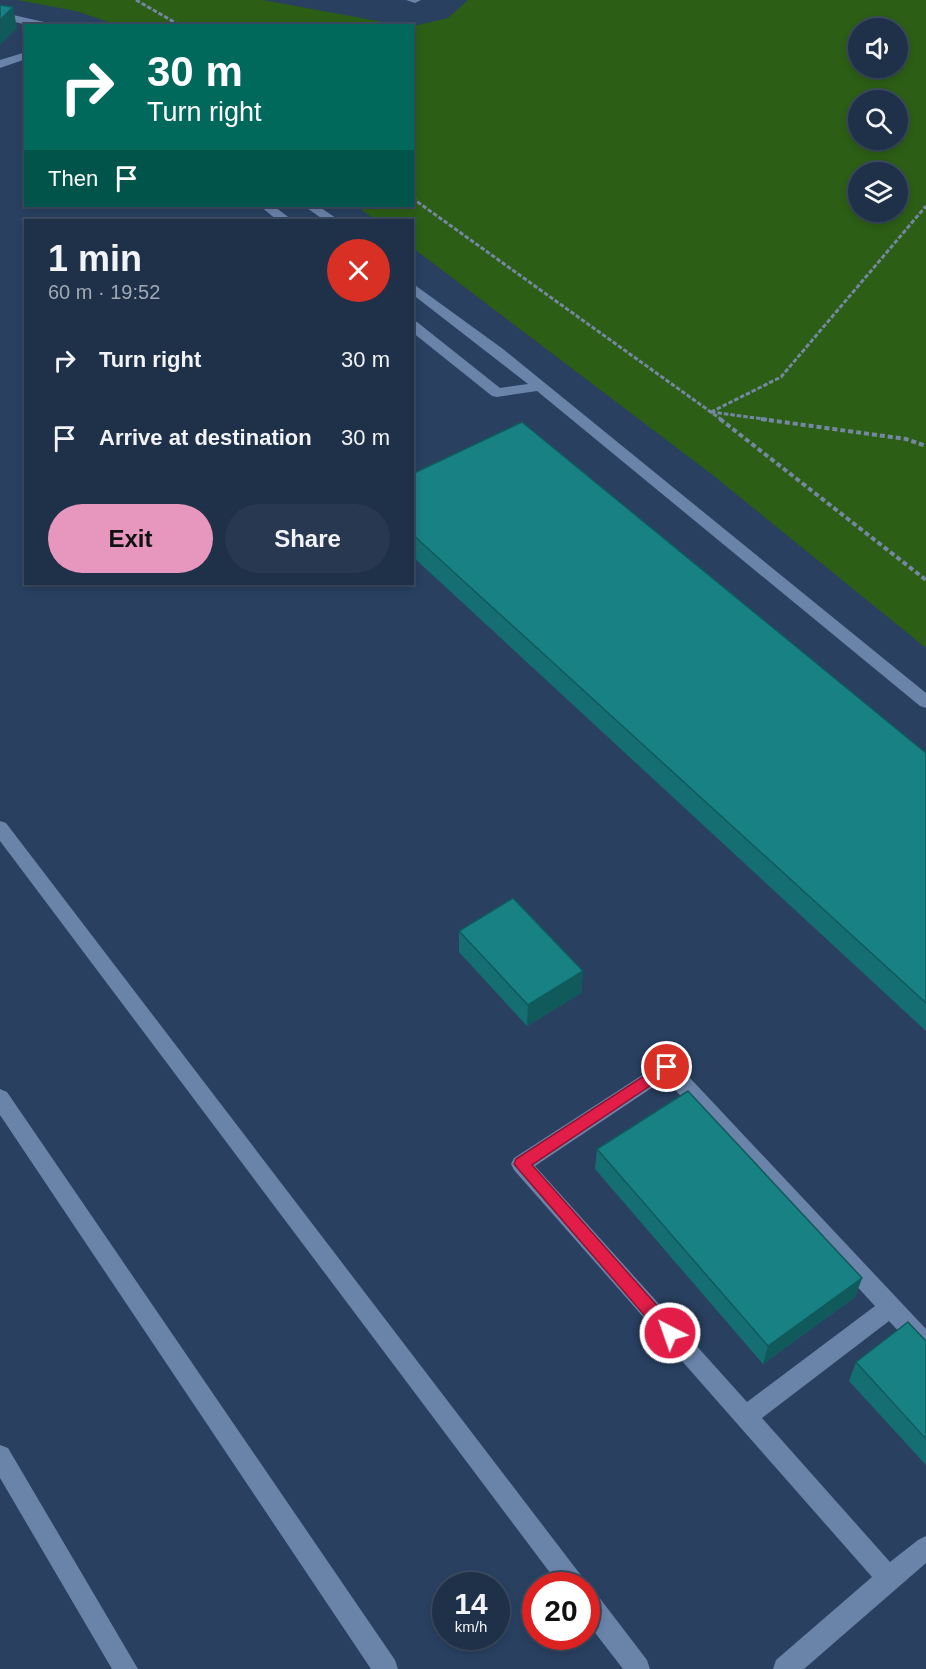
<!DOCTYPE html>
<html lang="en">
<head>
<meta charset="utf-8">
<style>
	:root { --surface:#1f3049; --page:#273850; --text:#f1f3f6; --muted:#a1a9b4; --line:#3c4b61; --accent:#e797bd }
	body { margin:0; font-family:Arial,sans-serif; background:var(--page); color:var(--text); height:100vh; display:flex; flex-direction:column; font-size:22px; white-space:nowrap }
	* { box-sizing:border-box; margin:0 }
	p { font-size:20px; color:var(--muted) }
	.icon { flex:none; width:33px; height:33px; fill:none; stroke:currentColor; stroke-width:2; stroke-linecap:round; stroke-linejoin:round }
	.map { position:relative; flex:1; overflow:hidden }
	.panel { position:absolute; left:24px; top:219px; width:390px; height:366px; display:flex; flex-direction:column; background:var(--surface); border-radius:0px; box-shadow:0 3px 9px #0003,0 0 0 2px var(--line) }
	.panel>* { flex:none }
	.banner { position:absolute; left:24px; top:24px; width:390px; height:183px; border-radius:0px; box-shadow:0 3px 9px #0003,0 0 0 2px var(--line); background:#00695c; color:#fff; overflow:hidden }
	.tools { position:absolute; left:848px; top:18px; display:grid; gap:12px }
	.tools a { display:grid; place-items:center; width:60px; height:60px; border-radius:50%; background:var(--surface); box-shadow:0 3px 9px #0003,0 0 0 2px var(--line); font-size:30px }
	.speed { position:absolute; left:432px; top:1572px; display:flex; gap:12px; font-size:30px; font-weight:700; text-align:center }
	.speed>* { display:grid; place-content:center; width:78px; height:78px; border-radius:50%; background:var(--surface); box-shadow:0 3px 9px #0003,0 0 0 2px var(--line); line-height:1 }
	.speed small { font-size:15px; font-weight:400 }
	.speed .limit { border:9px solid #d22; background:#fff; color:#111 }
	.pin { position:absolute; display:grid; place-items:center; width:51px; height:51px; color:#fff; margin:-26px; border:3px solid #fff; border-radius:50%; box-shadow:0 2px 6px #0007 }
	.me { position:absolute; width:66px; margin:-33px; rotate:319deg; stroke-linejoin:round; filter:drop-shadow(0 0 4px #0008) }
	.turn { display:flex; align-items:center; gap:21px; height:126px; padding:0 24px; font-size:27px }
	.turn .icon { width:78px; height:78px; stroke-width:2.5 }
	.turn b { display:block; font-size:42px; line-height:51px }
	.then { display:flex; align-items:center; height:57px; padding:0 24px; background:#0003; gap:12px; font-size:22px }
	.round { display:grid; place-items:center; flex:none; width:63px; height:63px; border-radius:32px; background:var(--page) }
	.overview { display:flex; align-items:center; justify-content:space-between; height:102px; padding:0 24px }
	h1 { font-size:36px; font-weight:700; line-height:45px }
	.button { display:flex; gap:12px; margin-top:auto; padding:12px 24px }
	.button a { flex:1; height:69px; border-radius:36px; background:var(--accent); color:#111; font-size:24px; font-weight:700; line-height:69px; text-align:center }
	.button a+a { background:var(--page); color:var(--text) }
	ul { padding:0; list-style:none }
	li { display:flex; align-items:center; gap:18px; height:78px; padding:0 24px }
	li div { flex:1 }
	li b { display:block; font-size:22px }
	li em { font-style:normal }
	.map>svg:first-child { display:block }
	.green { fill:#2c5e15; fill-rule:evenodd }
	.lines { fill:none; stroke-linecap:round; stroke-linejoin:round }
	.path-far1 { stroke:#7487a3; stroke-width:3; stroke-dasharray:4.5 2; stroke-linecap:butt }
	.path { stroke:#7487a3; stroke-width:4; stroke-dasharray:5 3; stroke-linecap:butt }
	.service { fill:#6a83a9; fill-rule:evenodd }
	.wall { fill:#156f72 }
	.shaded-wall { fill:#115a5c }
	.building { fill:#188184; stroke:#115a5c; stroke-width:1.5 }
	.route { fill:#e11d48; stroke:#92132f; stroke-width:1.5 }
</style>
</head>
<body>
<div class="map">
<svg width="926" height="1669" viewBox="0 0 926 1669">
	<rect width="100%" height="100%" fill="#294061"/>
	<!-- green -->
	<path class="green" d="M17 0H263L399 25H117L76 11Z
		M468 0H926V648L714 476 413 248 412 220H376L356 206H412L413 26 448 18ZM858 28H897V68H858ZM858 100H897V140H858ZM858 172H897V212H858Z"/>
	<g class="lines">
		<!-- path-far1 -->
		<path class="path-far1" d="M136 0 181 26
			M412 198 722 420
			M711 412 781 377 926 206
			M711 412 771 420"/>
		<!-- path -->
		<path class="path" d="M720 419 926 580
			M761 419 906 439 926 446"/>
		<!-- service -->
		<path class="service" d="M406 0H421L415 3Z
			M0 12 53 24 54 26H31L0 18Z
			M26 52V59L0 68V60Z
			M260 206H274L292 220H277Z
			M304 206H318L339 220H324Z
			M412 283 503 349 926 693V708L920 706 537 391 497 397 492 396 412 332V321L417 322 500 388 528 384 412 294Z
			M0 821 6 823 583 1578 587 1586 586 1587 560 1586 0 841Z
			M667 1059 674 1061 926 1329V1355L918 1352 889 1321 762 1418 890 1562 918 1540 926 1536V1563L804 1669H773L776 1660 872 1577 514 1170 511 1164 514 1158ZM665 1079 875 1306 747 1402 535 1166Z
			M0 1089 7 1092 395 1660 398 1669H371L0 1115Z
			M0 1445 8 1448 138 1669H112L0 1478Z
			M586 1589 595 1592 647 1660 650 1669H623L586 1621Z"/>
	</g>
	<!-- wall -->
	<path class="wall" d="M412 474 926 753V1031L412 556Z
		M459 931 583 971 581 993 527 1026 459 952Z
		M597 1149 862 1278 855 1297 763 1364 595 1169Z
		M926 1341V1465L849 1381 856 1362Z"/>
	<!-- shaded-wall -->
	<path class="shaded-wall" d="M13 7 17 28 0 45V20Z
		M583 971 581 993 527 1026 528 1005Z
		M862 1278 855 1297 763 1364 768 1346Z"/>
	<!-- building -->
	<path class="building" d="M0 5 13 7 0 20Z
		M522 422 926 753V1003L412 534V474Z
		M513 898 583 971 528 1005 459 931Z
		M688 1091 862 1278 768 1346 597 1149Z
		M908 1322 926 1341V1439L856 1362Z"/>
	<!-- route -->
	<path class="route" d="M667 1061 672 1062 674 1067 672 1071 532 1165 676 1327 679 1333 676 1338 670 1341 664 1338 514 1164 516 1159Z"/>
</svg>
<div class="tools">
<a><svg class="icon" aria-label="sound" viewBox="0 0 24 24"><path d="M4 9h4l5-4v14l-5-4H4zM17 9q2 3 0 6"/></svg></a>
<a><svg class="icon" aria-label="search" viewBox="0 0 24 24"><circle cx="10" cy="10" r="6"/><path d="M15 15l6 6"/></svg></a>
<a><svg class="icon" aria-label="layers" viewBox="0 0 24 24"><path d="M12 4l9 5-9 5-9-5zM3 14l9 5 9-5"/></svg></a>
</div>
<div class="speed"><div>14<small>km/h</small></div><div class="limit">20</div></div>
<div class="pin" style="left:667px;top:1067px;background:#d93025"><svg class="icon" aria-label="arrive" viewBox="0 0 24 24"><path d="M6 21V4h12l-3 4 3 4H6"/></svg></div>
<svg class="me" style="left:670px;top:1333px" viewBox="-20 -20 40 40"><circle r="17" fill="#e11d48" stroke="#fff" stroke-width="3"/><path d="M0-11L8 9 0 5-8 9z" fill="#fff"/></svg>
<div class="banner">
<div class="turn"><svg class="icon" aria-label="right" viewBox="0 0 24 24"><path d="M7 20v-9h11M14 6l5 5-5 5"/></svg><div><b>30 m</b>Turn right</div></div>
<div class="then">Then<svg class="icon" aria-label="arrive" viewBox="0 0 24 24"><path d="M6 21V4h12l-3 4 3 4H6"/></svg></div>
</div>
<section class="panel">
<div class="overview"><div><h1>1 min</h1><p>60 m · 19:52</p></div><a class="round" style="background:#d93025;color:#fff"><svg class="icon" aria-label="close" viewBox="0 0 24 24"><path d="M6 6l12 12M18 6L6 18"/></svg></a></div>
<ul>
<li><svg class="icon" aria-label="right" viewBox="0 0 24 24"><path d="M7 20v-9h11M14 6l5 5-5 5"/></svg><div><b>Turn right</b></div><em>30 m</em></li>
<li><svg class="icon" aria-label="arrive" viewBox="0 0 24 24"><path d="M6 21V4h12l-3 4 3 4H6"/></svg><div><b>Arrive at destination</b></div><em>30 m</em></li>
</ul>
<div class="button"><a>Exit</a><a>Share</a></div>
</section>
</div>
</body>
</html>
